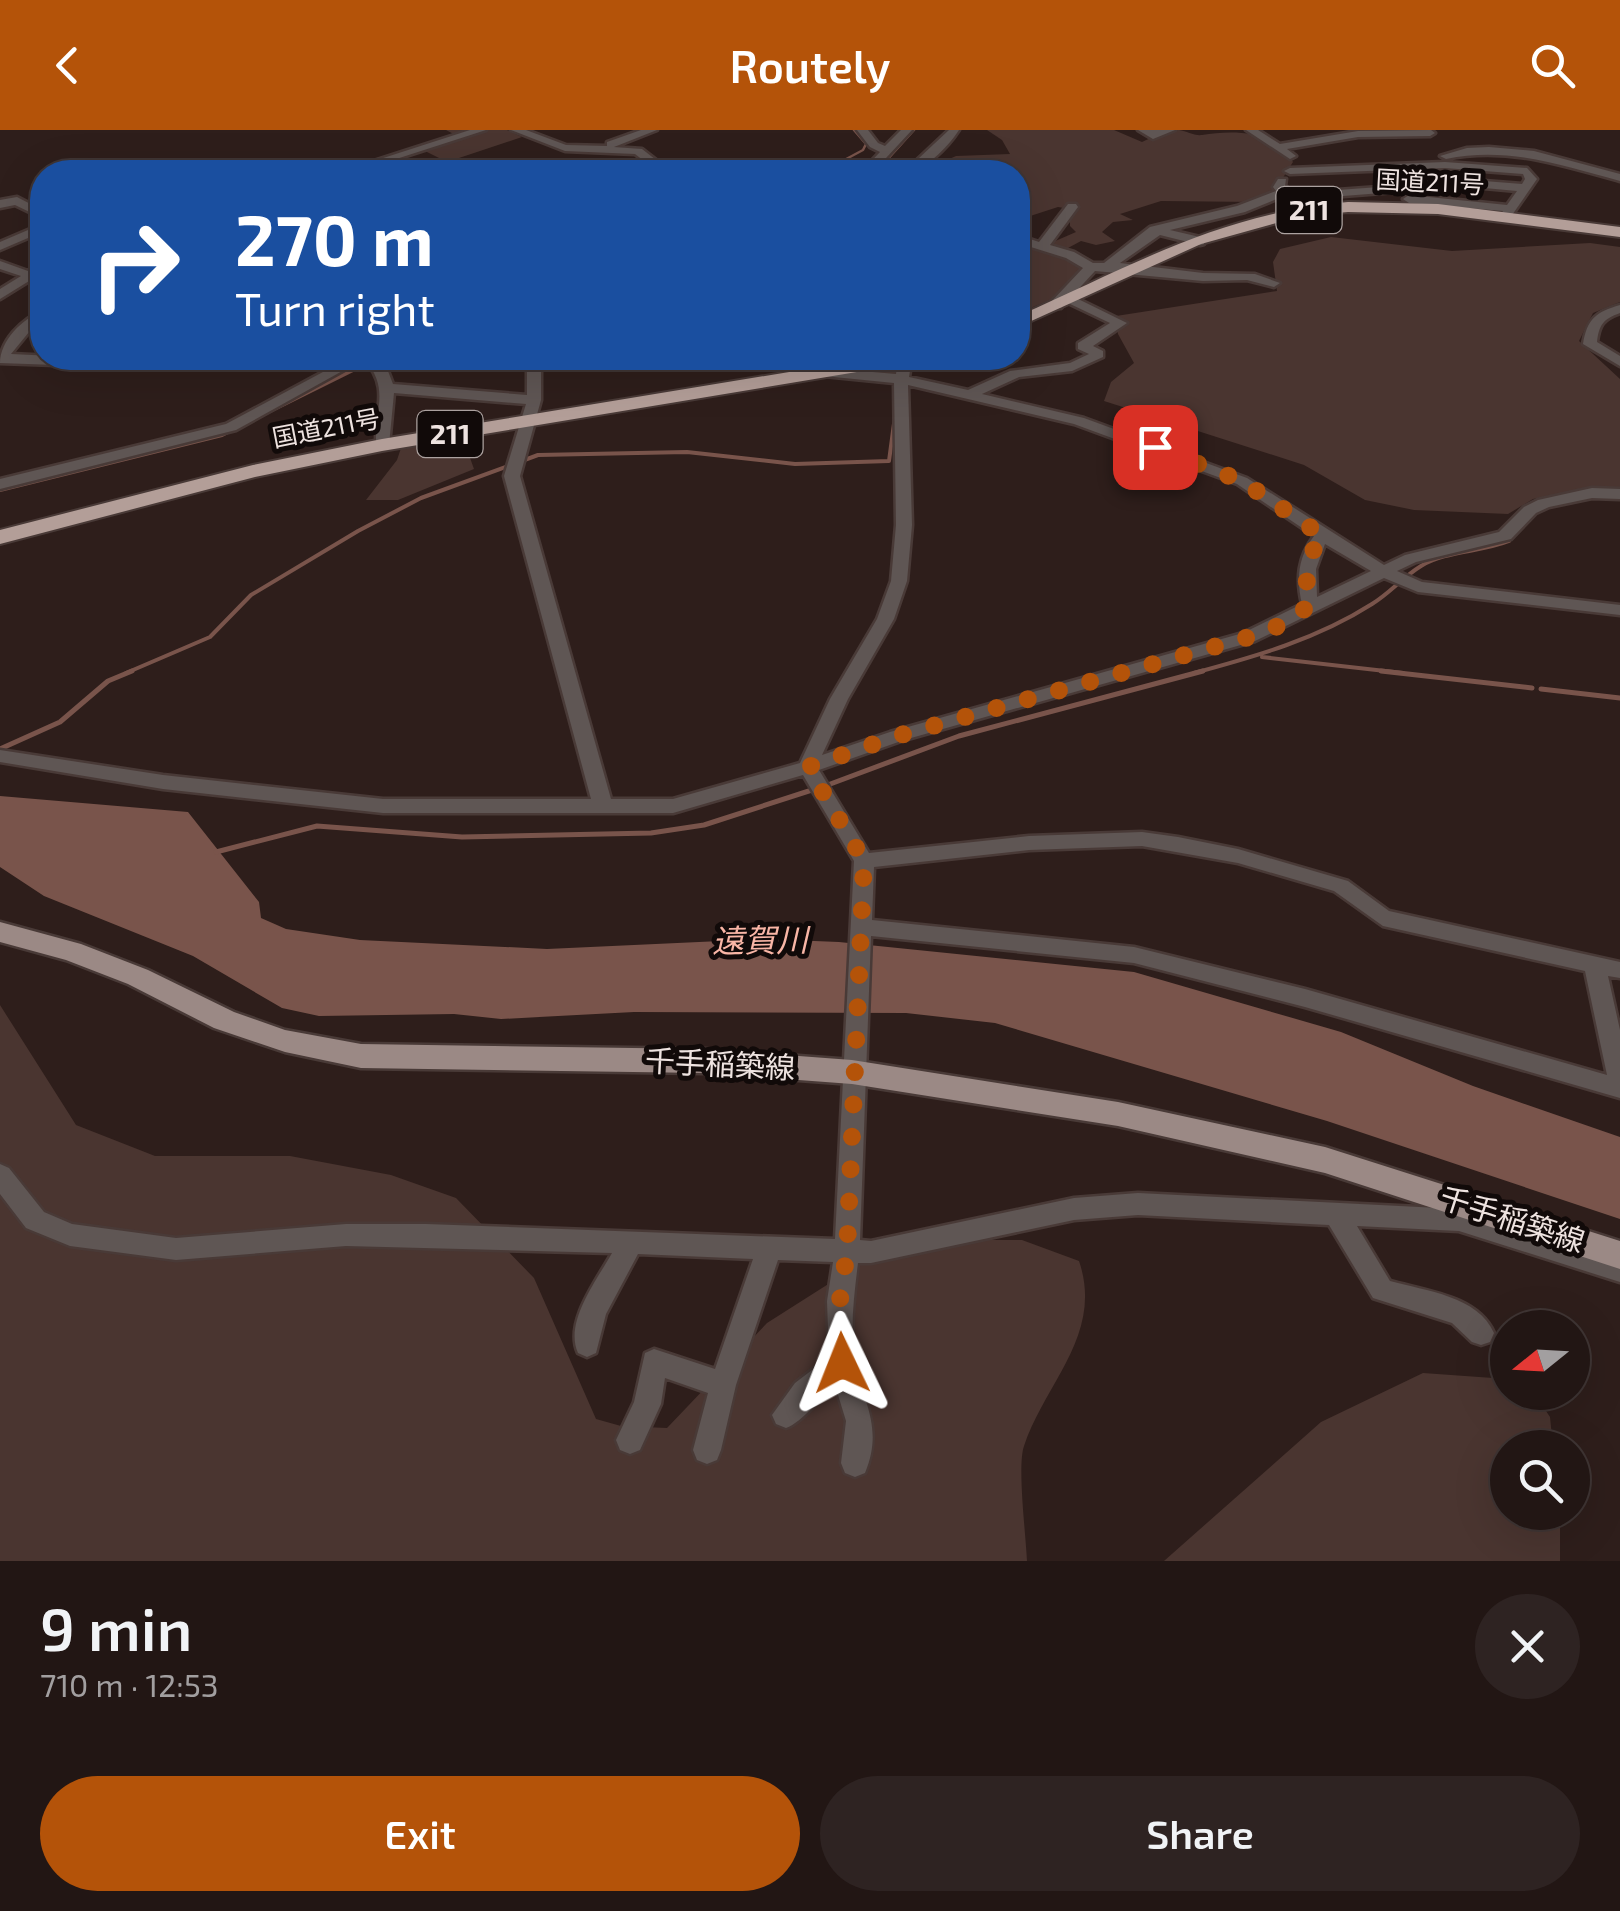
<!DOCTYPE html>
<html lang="en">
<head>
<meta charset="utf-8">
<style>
	:root { --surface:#221614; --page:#2e2322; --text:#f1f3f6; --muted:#a29fa0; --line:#3f3534; --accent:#b45309 }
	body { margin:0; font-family:"Exo 2","Noto Sans JP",sans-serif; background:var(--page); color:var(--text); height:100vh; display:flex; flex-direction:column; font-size:38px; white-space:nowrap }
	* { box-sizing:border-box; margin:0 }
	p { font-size:32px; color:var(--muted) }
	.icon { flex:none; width:55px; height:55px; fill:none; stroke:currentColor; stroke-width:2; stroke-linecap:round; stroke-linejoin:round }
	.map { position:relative; height:1431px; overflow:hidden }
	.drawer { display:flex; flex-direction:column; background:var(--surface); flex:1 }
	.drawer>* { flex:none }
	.top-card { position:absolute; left:30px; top:30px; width:1000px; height:210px; border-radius:40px; box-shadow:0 10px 40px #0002,0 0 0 2px var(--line); background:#1a4fa0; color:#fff; overflow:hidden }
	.needle { width:65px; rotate:252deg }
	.tools { position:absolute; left:1490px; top:1180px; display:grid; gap:20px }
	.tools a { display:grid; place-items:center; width:100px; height:100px; border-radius:50%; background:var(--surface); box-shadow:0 10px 40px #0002,0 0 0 2px var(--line); font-size:50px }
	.pin { position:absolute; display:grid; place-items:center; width:85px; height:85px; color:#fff; margin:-42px; border-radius:20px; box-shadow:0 5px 15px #0006 }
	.me { position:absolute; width:110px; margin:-55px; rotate:358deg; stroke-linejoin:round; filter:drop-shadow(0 0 8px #0008) }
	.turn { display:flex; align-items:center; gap:35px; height:210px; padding:0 40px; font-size:45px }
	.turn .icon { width:130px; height:130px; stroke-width:2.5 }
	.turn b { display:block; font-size:70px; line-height:85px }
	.round { display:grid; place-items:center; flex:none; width:105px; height:105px; border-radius:52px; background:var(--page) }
	.head { display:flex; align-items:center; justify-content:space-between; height:170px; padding:0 40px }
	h1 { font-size:60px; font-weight:600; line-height:75px }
	.cta { display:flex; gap:20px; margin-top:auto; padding:20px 40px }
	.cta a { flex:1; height:115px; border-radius:60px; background:var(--accent); color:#fff; font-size:40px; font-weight:600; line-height:115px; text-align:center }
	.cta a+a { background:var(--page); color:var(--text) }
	header { display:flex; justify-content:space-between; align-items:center; height:130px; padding:0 40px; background:var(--accent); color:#fff; font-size:45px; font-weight:600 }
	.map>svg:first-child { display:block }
	.green { fill:#4a3530 }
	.water { fill:#79544b }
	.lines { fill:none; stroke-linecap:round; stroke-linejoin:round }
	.stream-far2 { stroke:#79544b; stroke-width:2.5 }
	.stream-far1 { stroke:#79544b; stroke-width:4 }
	.stream { stroke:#79544b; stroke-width:5 }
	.minor-casing { stroke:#493a37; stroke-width:5 }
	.major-casing { stroke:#493a37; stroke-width:5 }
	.highway-casing { stroke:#493a37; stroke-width:4 }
	.minor { fill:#5f5654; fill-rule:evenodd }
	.major { fill:#9b8985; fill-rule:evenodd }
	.highway { fill:#b39e98; fill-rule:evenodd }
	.route { stroke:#b45309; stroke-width:18; stroke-dasharray:0 32.4 }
	.labels { text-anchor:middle; stroke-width:10; stroke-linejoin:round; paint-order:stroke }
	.far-street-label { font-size:25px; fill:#eee3e0; stroke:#110a09 }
	.shield { fill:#110a09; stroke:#aca2a0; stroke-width:2.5 }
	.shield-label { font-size:28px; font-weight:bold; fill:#eee3e0 }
	.street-label { font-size:30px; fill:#eee3e0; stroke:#110a09 }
	.water-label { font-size:32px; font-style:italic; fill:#f9b6a6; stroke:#110a09 }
</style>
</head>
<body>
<header><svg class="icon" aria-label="back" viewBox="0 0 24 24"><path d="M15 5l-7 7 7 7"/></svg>Routely<svg class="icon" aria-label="search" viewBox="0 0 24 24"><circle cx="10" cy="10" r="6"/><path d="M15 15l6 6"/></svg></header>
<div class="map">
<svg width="1620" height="1431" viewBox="0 0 1620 1431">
	<rect width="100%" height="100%" fill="#2e1e1b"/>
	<!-- green -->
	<path class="green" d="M446 0H507L522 7 447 32 423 20 461 8Z
		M987 0H1114L1142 12C1153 7 1167 0 1179 0 1187 1 1194 6 1202 5 1234 0 1276 0 1293 32L1279 54 1283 62 1256 72 1161 71 1120 84 1133 90 1113 92 1102 102 1115 111 1096 115 1081 111 1068 118 1084 131 1083 142 1058 167 1018 183V107L1053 112 1076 102 1070 96V79L1058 77 1018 90V42H948L940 33 956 26 1010 24 1002 10Z
		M1331 107 1452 121 1590 113 1620 117V172L1593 183 1579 211 1620 249V357H1592L1533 369 1508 384 1414 380 1365 370 1304 335 1104 271 1111 252 1134 233 1118 204 1116 186 1277 161 1273 132 1280 119Z
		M449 307 455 326 469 325 474 339 398 370H366L397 330 402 315Z
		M0 875 76 995 155 1026H290L391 1045 456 1068 534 1148 596 1289 621 1296 667 1298 767 1193 863 1132 940 1110H1022L1079 1131C1104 1204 1045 1253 1024 1316 1017 1336 1026 1406 1027 1431H0Z
		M1423 1243 1507 1249 1508 1262 1534 1263 1550 1287 1553 1317 1508 1318V1382L1560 1383V1431H1164L1321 1292Z"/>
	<!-- water -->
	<path class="water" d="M0 666 188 682 259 772 261 788 286 799 360 810 547 819 765 809 839 812 1134 842 1341 902 1473 956 1620 1007V1089L1327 991 995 893 906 883 634 882 501 889 454 884 319 886 282 878 193 826 44 766 0 737Z"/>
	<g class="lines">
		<!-- stream-far2 -->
		<path class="stream-far2" d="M822 42 863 20 866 14 854 0
			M876 42 914 0
			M356 239 378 228"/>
		<!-- stream-far1 -->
		<path class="stream-far1" d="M0 360 222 305 361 236
			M1262 527 1403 543
			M126 543 210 507 251 465 358 401 421 368 538 325 687 322 795 334 889 331 895 286
			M1194 543C1257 526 1317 509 1372 474 1390 463 1403 447 1421 436 1445 421 1482 422 1509 411L1506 406"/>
		<!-- stream -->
		<path class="stream" d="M1381 541 1532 558
			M1541 559 1620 568
			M0 619 60 592 108 551 132 541
			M825 656 959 606 1203 541
			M216 722 317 696 462 707 651 703 704 695 815 659"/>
		<!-- minor casing -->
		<g class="minor-casing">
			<path id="minor" d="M470 0H486L356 42H340Z
				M511 0H526L566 15 607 16V12L641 0H657L614 17 642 19 660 33 655 42H645L648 34 635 24 565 21Z
				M857 0H868L878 13 885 16 901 0H912L873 42H861L880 22 870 17Z
				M949 0H959C948 17 924 42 904 42Z
				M1138 0H1175L1153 9Z
				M1246 0H1258L1280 14 1358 1 1431 0 1435 3 1430 6 1358 7 1287 19 1296 26 1290 29Z
				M1489 17 1534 21 1620 44V51C1561 35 1507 16 1446 29L1440 26 1467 18Z
				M1445 32 1527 38 1537 49 1510 88 1506 89 1500 85 1503 81 1409 73 1403 69 1409 65 1507 75 1517 61 1408 51 1402 48 1408 45 1522 54 1525 49 1523 44 1445 38 1290 44 1284 41 1290 38Z
				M1278 49H1286L1285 56 1296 63 1407 55 1413 58 1407 61 1305 69 1319 80 1313 84 1284 66 1245 82 1170 100 1204 108V114L1200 115 1160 105 1120 133 1203 143 1255 144 1280 153 1274 157 1247 150 1203 151 1095 141 1072 166 1127 193 1093 216 1103 221V227L1072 241 1019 247 982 264 1084 288 1247 348 1384 435 1405 425 1499 402 1524 377 1538 370 1592 358 1620 359V369L1592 368 1549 377 1536 383 1511 409 1416 432 1397 441 1422 452 1620 475V485L1418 462 1384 448 1255 511 904 610 819 640 869 723 1029 706 1142 702 1178 707 1238 719 1348 751 1389 781 1620 832V848L1608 846 1620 900V968L1305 877 1134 833 871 806 860 1110 871 1111 1074 1068 1138 1063 1459 1079 1620 1128V1152L1459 1101 1357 1096 1390 1151C1426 1161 1478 1166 1494 1203L1490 1212 1481 1215 1472 1212 1452 1193 1373 1168 1329 1095 1138 1085 1074 1090 871 1133H858C854 1166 849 1203 856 1236 865 1276 883 1299 865 1343L855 1347 845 1343 841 1333 846 1291 835 1255C820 1267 803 1292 786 1298L776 1294 772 1285 795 1253 829 1227 827 1171 833 1132 778 1130 736 1255 721 1320 717 1330 707 1334 697 1330 693 1320 708 1263 665 1248 661 1274 640 1320 630 1324 620 1320 616 1310 634 1272 645 1223 654 1219 715 1239 753 1129 638 1124 606 1184 596 1223 587 1227 578 1223C564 1192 597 1150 612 1123L346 1116 176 1130 70 1116 26 1098 0 1064V1034L9 1038 44 1082 72 1094 176 1108 346 1094H426L835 1109 854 731 803 645 673 683H383L163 659 0 632V620L163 645 383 669H591L504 346 526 274 394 263 389 315 387 318H377C371 284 393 261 364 229L236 300 0 359V349L226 294 349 228H378L386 236 393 254 527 265V228H541V270L520 346 611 669H673L800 633 830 569 877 489 891 451 896 395 894 253 814 245 763 234 682 232 675 228H771L814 237 896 244 898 228H912L909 247 968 260 1010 241 1070 233 1089 224 1078 219V213L1110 193 1066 172 1061 178H1051V172L1083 138 1066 128 1018 113V105L1039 112 1068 74H1076L1078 77 1050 115 1074 122 1093 133H1104L1150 97 1237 76 1276 61 1273 57ZM908 255 1074 294 1237 354 1314 406C1298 427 1296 449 1302 474L1243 503 890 602 822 625 848 569 894 489 907 451 912 395ZM1325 414 1371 441 1317 467 1316 439ZM1142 716 1238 733 1334 761 1383 796 1585 841 1607 945 1305 859 1134 817 872 790 874 737 1029 720Z
				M17 67 42 80V88L15 75 0 78V70Z
				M42 94V102L0 120V112Z
				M0 131 28 141 42 134V143L0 169V159L21 146 0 139Z
				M42 160V168H34V162Z
				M1620 175V183C1603 189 1599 195 1597 212L1620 226V236L1583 214C1587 189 1596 182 1620 175Z
				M42 181V190L34 196 11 224 138 230 229 228 222 232 138 238 0 233C0 211 22 189 42 181Z"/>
		</g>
		<!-- major casing -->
		<g class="major-casing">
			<path id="major" d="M0 792 81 814 148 840 234 882 285 900 361 914 704 919 852 930 1118 972 1325 1017 1620 1111V1139L1325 1043 1118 996 852 954 704 943 361 938 285 922 214 898 128 854 66 830 0 812Z"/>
		</g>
		<!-- highway casing -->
		<g class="highway-casing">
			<path id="highway" d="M1348 72 1438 74 1620 97V107L1438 84 1348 82 1302 86 1201 114 1018 197V186C1134 135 1218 84 1348 72Z
				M874 228H914L905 234 382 321 255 347 0 414V400L253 335 382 309Z"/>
		</g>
		<!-- minor -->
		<use href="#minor" class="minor"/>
		<!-- major -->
		<use href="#major" class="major"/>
		<!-- highway -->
		<use href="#highway" class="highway"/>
	</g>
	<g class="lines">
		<!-- route -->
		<path class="route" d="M842 1233 840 1170 847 1121 864 731 808 637 897 606 1249 507 1276 497 1311 475C1303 451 1306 425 1323 406L1242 351 1155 317"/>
	</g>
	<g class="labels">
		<!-- far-street labels -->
		<g class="far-street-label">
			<text transform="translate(1430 52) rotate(3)" y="9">国道211号</text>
			<text transform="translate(326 298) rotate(-11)" y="9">国道211号</text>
		</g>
		<!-- shield labels -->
		<g class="shield">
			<rect x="1276.5" y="57" width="65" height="46" rx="8"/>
			<rect x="417.5" y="281" width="65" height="46" rx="8"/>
		</g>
		<g class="shield-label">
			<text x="1309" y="90">211</text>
			<text x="450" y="314">211</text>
		</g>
		<!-- street labels -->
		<g class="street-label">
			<text transform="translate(720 935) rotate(3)" y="10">千手稲築線</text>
			<text transform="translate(1512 1090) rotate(18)" y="10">千手稲築線</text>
		</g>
		<!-- water labels -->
		<g class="water-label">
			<text transform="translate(760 811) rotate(-1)" y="11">遠賀川</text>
		</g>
	</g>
</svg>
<div class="tools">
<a><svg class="needle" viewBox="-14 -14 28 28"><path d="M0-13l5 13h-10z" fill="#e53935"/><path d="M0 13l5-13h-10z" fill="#a29fa0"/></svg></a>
<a><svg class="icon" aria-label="search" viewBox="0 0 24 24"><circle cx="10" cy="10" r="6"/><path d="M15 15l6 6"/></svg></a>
</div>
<div class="pin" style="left:1155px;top:317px;background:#d93025"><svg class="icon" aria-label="arrive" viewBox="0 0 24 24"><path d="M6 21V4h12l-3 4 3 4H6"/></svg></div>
<svg class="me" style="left:842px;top:1233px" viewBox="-20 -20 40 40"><path d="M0-17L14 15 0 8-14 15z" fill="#b45309" stroke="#fff" stroke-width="4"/></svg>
<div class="top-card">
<div class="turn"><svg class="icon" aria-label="right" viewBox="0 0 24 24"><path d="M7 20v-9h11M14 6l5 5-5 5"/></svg><div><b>270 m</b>Turn right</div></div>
</div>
</div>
<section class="drawer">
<div class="head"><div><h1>9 min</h1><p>710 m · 12:53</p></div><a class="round"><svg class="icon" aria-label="close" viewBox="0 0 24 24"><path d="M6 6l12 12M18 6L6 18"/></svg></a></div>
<div class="cta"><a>Exit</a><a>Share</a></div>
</section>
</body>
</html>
